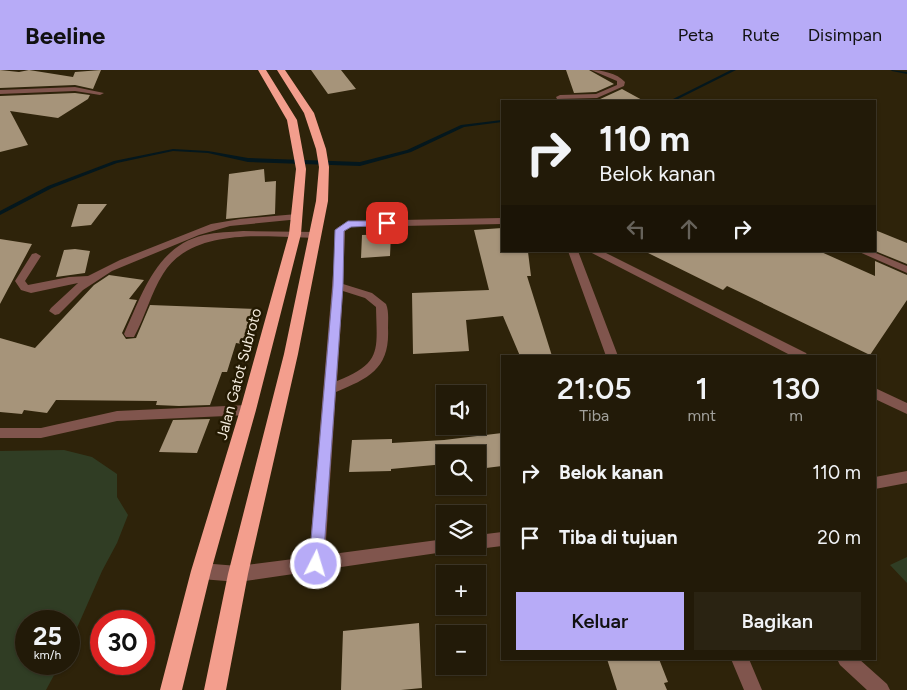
<!DOCTYPE html>
<html lang="id">
<head>
<meta charset="utf-8">
<style>
	:root { --surface:#221a08; --page:#2a2312; --text:#f1f3f6; --muted:#a2a19c; --line:#3f3829; --accent:#b7abf7 }
	body { margin:0; font-family:Figtree,sans-serif; background:var(--page); color:var(--text); height:100vh; display:flex; flex-direction:column; font-size:19px; white-space:nowrap }
	* { box-sizing:border-box; margin:0 }
	p { font-size:16px; color:var(--muted) }
	.icon { flex:none; width:28px; height:28px; fill:none; stroke:currentColor; stroke-width:2; stroke-linecap:round; stroke-linejoin:round }
	.map { position:relative; flex:1; overflow:hidden }
	.sheet { position:absolute; left:501px; top:285px; width:375px; height:305px; display:flex; flex-direction:column; background:var(--surface); border-radius:0px; box-shadow:0 1px 4px #0004,0 0 0 1px var(--line) }
	.sheet>* { flex:none }
	.top-card { position:absolute; left:501px; top:30px; width:375px; height:152px; border-radius:0px; box-shadow:0 1px 4px #0004,0 0 0 1px var(--line); background:#221a08; color:var(--text); overflow:hidden }
	.fabs { position:absolute; left:436px; top:315px; display:grid; gap:10px }
	.fabs a { display:grid; place-items:center; width:50px; height:50px; border-radius:0px; background:var(--surface); box-shadow:0 1px 4px #0004,0 0 0 1px var(--line); font-size:25px }
	.speed { position:absolute; left:15px; top:540px; display:flex; gap:10px; font-size:25px; font-weight:700; text-align:center }
	.speed>* { display:grid; place-content:center; width:65px; height:65px; border-radius:50%; background:var(--surface); box-shadow:0 1px 4px #0004,0 0 0 1px var(--line); line-height:1 }
	.speed small { font-size:12px; font-weight:400 }
	.speed .limit { border:8px solid #d22; background:#fff; color:#111 }
	.pin { position:absolute; display:grid; place-items:center; width:42px; height:42px; color:#fff; margin:-21px; border-radius:10px; box-shadow:0 2px 8px #0006 }
	.me { position:absolute; width:55px; margin:-28px; rotate:5deg; stroke-linejoin:round; filter:drop-shadow(0 0 4px #0008) }
	.turn { display:flex; align-items:center; gap:18px; height:105px; padding:0 15px; font-size:22px }
	.turn .icon { width:65px; height:65px; stroke-width:2.5 }
	.turn b { display:block; font-size:35px; line-height:42px }
	.lanes { display:flex; align-items:center; height:48px; padding:0 15px; background:#0003; justify-content:center; gap:25px; direction:ltr }
	.lanes .off { opacity:.35 }
	.eta { display:flex; justify-content:space-evenly; align-items:center; height:85px; text-align:center }
	.eta b { font-size:30px; font-weight:600; line-height:35px }
	.primary-button { display:flex; gap:10px; margin-top:auto; padding:10px 15px }
	.primary-button a { flex:1; height:58px; border-radius:0px; background:var(--accent); color:#111; font-size:20px; font-weight:600; line-height:58px; text-align:center }
	.primary-button a+a { background:var(--page); color:var(--text) }
	ul { padding:0; list-style:none }
	li { display:flex; align-items:center; gap:15px; height:65px; padding:0 15px }
	li div { flex:1 }
	li b { display:block; font-size:19px }
	li em { font-style:normal }
	header { display:flex; align-items:center; gap:30px; box-sizing:border-box; height:70px; padding:0 25px; background:var(--accent); color:#111 }
	header strong { font-size:24px }
	nav { display:flex; gap:28px; margin-inline-start:auto; font-size:18px }
	.map>svg:first-child { display:block }
	.green { fill:#303d24 }
	.lines { fill:none; stroke-linecap:round; stroke-linejoin:round }
	.stream { fill:#04171d; fill-rule:evenodd }
	.building { fill:#a6947a }
	.lane { fill:#80554d; fill-rule:evenodd }
	.street { fill:#80554d; fill-rule:evenodd }
	.highway { fill:#f39e8d; fill-rule:evenodd }
	.route { fill:#b7abf7; stroke:#776fa1 }
	.labels { text-anchor:middle; stroke-width:5; stroke-linejoin:round; paint-order:stroke }
	.street-label { font-size:15px; fill:#f6eee0; stroke:#241a02 }
</style>
</head>
<body>
<header>
<strong>Beeline</strong>
<nav><a>Peta</a><a>Rute</a><a>Disimpan</a></nav>
</header>
<div class="map">
<svg width="907" height="620" viewBox="0 0 907 620">
	<rect width="100%" height="100%" fill="#2e230a"/>
	<!-- green -->
	<path class="green" d="M64 380 92 387 117 404V427L128 445 117 473 102 501 69 576V551H26V594H60L46 620H0V381Z
		M907 487V513L890 495Z"/>
	<g class="lines">
		<!-- stream -->
		<path class="stream" d="M731 0H736L674 31H669Z
			M891 0 907 2V4L892 1Z
			M502 50V52L464 57 411 82 360 96 248 92 208 83 173 81 117 93 52 118 0 145V141L48 116 114 91 173 79 208 81 248 88 360 92 407 80 461 55Z"/>
	</g>
	<!-- building -->
	<path class="building" d="M0 0 19 2 29 0 73 7 75 2 101 0 93 19 75 15 0 18Z
		M311 0H341L356 19 328 24Z
		M566 0H589L614 14 596 22 574 23Z
		M622 19 644 31 577 30H598Z
		M75 23 90 25 88 29 58 48 10 41 28 75 0 82V26Z
		M264 99 265 112 276 111 275 144 226 149 229 104Z
		M78 134H107L91 155 71 157Z
		M502 158V183L528 182 531 206H527L552 286H520L503 246 466 250 469 281 413 284 412 223 489 220 474 160Z
		M875 160 907 173V194L875 181Z
		M391 164 390 186 361 188 362 165Z
		M0 169 32 174 0 234Z
		M75 179 90 181 85 203 56 207 64 180Z
		M644 181H819L875 206V191L907 205V230L870 285 727 216 723 220Z
		M109 205 144 210 129 229 137 230 122 263 126 269 136 268 150 235 256 239 242 274 236 273 227 302H222L210 335 179 336 156 335 157 331 56 330 47 343 24 340 22 344 0 342V268L35 278 94 215Z
		M210 349 197 383 159 382 173 350Z
		M502 363V396L478 399V384H445V394L391 399V401L349 402 352 370 392 369V373L444 370Z
		M419 553 422 618 401 620H341L343 561Z
		M607 589H659L668 612 664 613 667 620H617Z"/>
	<g class="lines">
		<!-- lane -->
		<path class="lane" d="M243 161 316 162 321 165 316 168C268 167 192 156 163 204 151 223 145 247 134 267H126L124 264C142 225 156 176 204 165 217 162 230 162 243 161Z"/>
		<!-- street -->
		<path class="street" d="M591 0C601 0 617 3 625 12L624 16 597 28 557 29 556 27 560 25 596 24 617 15V11Z
			M75 17 104 23 100 25 75 21 0 24V20Z
			M297 144 302 147 300 149 230 156 199 165 112 201 83 220 59 244 55 245 49 241 51 238 78 213 31 223 21 220 15 211 32 184 36 183 41 186 25 211 28 215 69 207 88 206 120 190 211 154 240 149Z
			M502 148V154L351 157 345 161 343 214 372 223 386 234C389 241 388 250 388 258 390 298 370 308 336 322L325 485 445 469V476H454L451 481 238 512 201 509 195 506 193 501 195 496 201 493 238 496 309 487 337 158 349 151ZM343 221 365 228 376 237C377 281 382 293 337 311Z
			M568 181H578L618 286H606Z
			M588 181H602L806 283 808 286H792Z
			M857 181H871L907 196V203Z
			M875 318 907 333V344L875 329Z
			M248 335 253 336 255 340 253 344 248 345 117 351 41 368H0V358H41L117 341Z
			M907 401V413L875 419V407Z
			M502 462V476L478 479 473 477 478 476V465Z
			M731 589H749L762 620H744Z
			M837 589H859L887 614 890 620H867L840 595Z"/>
		<!-- highway -->
		<path class="highway" d="M258 0H266L297 50 306 99 301 164 256 340 211 501 182 620H160L191 501 240 340 289 164 296 99 287 50Z
			M277 0H285L314 43 326 79 329 97 328 131 298 284 248 504 226 620H204L228 504 284 284 316 131 319 97 316 79 304 43Z"/>
	</g>
	<!-- route -->
	<path class="route" d="M387 151 391 153 390 155 351 157 344 161 343 216 323 494 321 499 316 501 311 499 309 494 333 216 335 160 348 151Z"/>
	<g class="labels">
		<!-- street labels -->
		<g class="street-label">
			<text transform="translate(239 304) rotate(-75)" y="5">Jalan Gatot Subroto</text>
		</g>
	</g>
</svg>
<div class="fabs">
<a><svg class="icon" aria-label="sound" viewBox="0 0 24 24"><path d="M4 9h4l5-4v14l-5-4H4zM17 9q2 3 0 6"/></svg></a>
<a><svg class="icon" aria-label="search" viewBox="0 0 24 24"><circle cx="10" cy="10" r="6"/><path d="M15 15l6 6"/></svg></a>
<a><svg class="icon" aria-label="layers" viewBox="0 0 24 24"><path d="M12 4l9 5-9 5-9-5zM3 14l9 5 9-5"/></svg></a>
<a>+</a>
<a>−</a>
</div>
<div class="speed"><div>25<small>km/h</small></div><div class="limit">30</div></div>
<div class="pin" style="left:387px;top:153px;background:#d93025"><svg class="icon" aria-label="arrive" viewBox="0 0 24 24"><path d="M6 21V4h12l-3 4 3 4H6"/></svg></div>
<svg class="me" style="left:316px;top:494px" viewBox="-20 -20 40 40"><circle r="17" fill="#b7abf7" stroke="#fff" stroke-width="3"/><path d="M0-11L8 9 0 5-8 9z" fill="#fff"/></svg>
<div class="top-card">
<div class="turn"><svg class="icon" aria-label="right" viewBox="0 0 24 24"><path d="M7 20v-9h11M14 6l5 5-5 5"/></svg><div><b>110 m</b>Belok kanan</div></div>
<div class="lanes"><svg class="icon off" aria-label="left" viewBox="0 0 24 24"><path d="M17 20v-9H6M10 6l-5 5 5 5"/></svg><svg class="icon off" aria-label="ahead" viewBox="0 0 24 24"><path d="M12 20V5M6 11l6-6 6 6"/></svg><svg class="icon" aria-label="right" viewBox="0 0 24 24"><path d="M7 20v-9h11M14 6l5 5-5 5"/></svg></div>
</div>
<section class="sheet">
<div class="eta">
<div><b>21:05</b><p>Tiba</p></div>
<div><b>1</b><p>mnt</p></div>
<div><b>130</b><p>m</p></div>
</div>
<ul>
<li><svg class="icon" aria-label="right" viewBox="0 0 24 24"><path d="M7 20v-9h11M14 6l5 5-5 5"/></svg><div><b>Belok kanan</b></div><em>110 m</em></li>
<li><svg class="icon" aria-label="arrive" viewBox="0 0 24 24"><path d="M6 21V4h12l-3 4 3 4H6"/></svg><div><b>Tiba di tujuan</b></div><em>20 m</em></li>
</ul>
<div class="primary-button"><a>Keluar</a><a>Bagikan</a></div>
</section>
</div>
</body>
</html>
